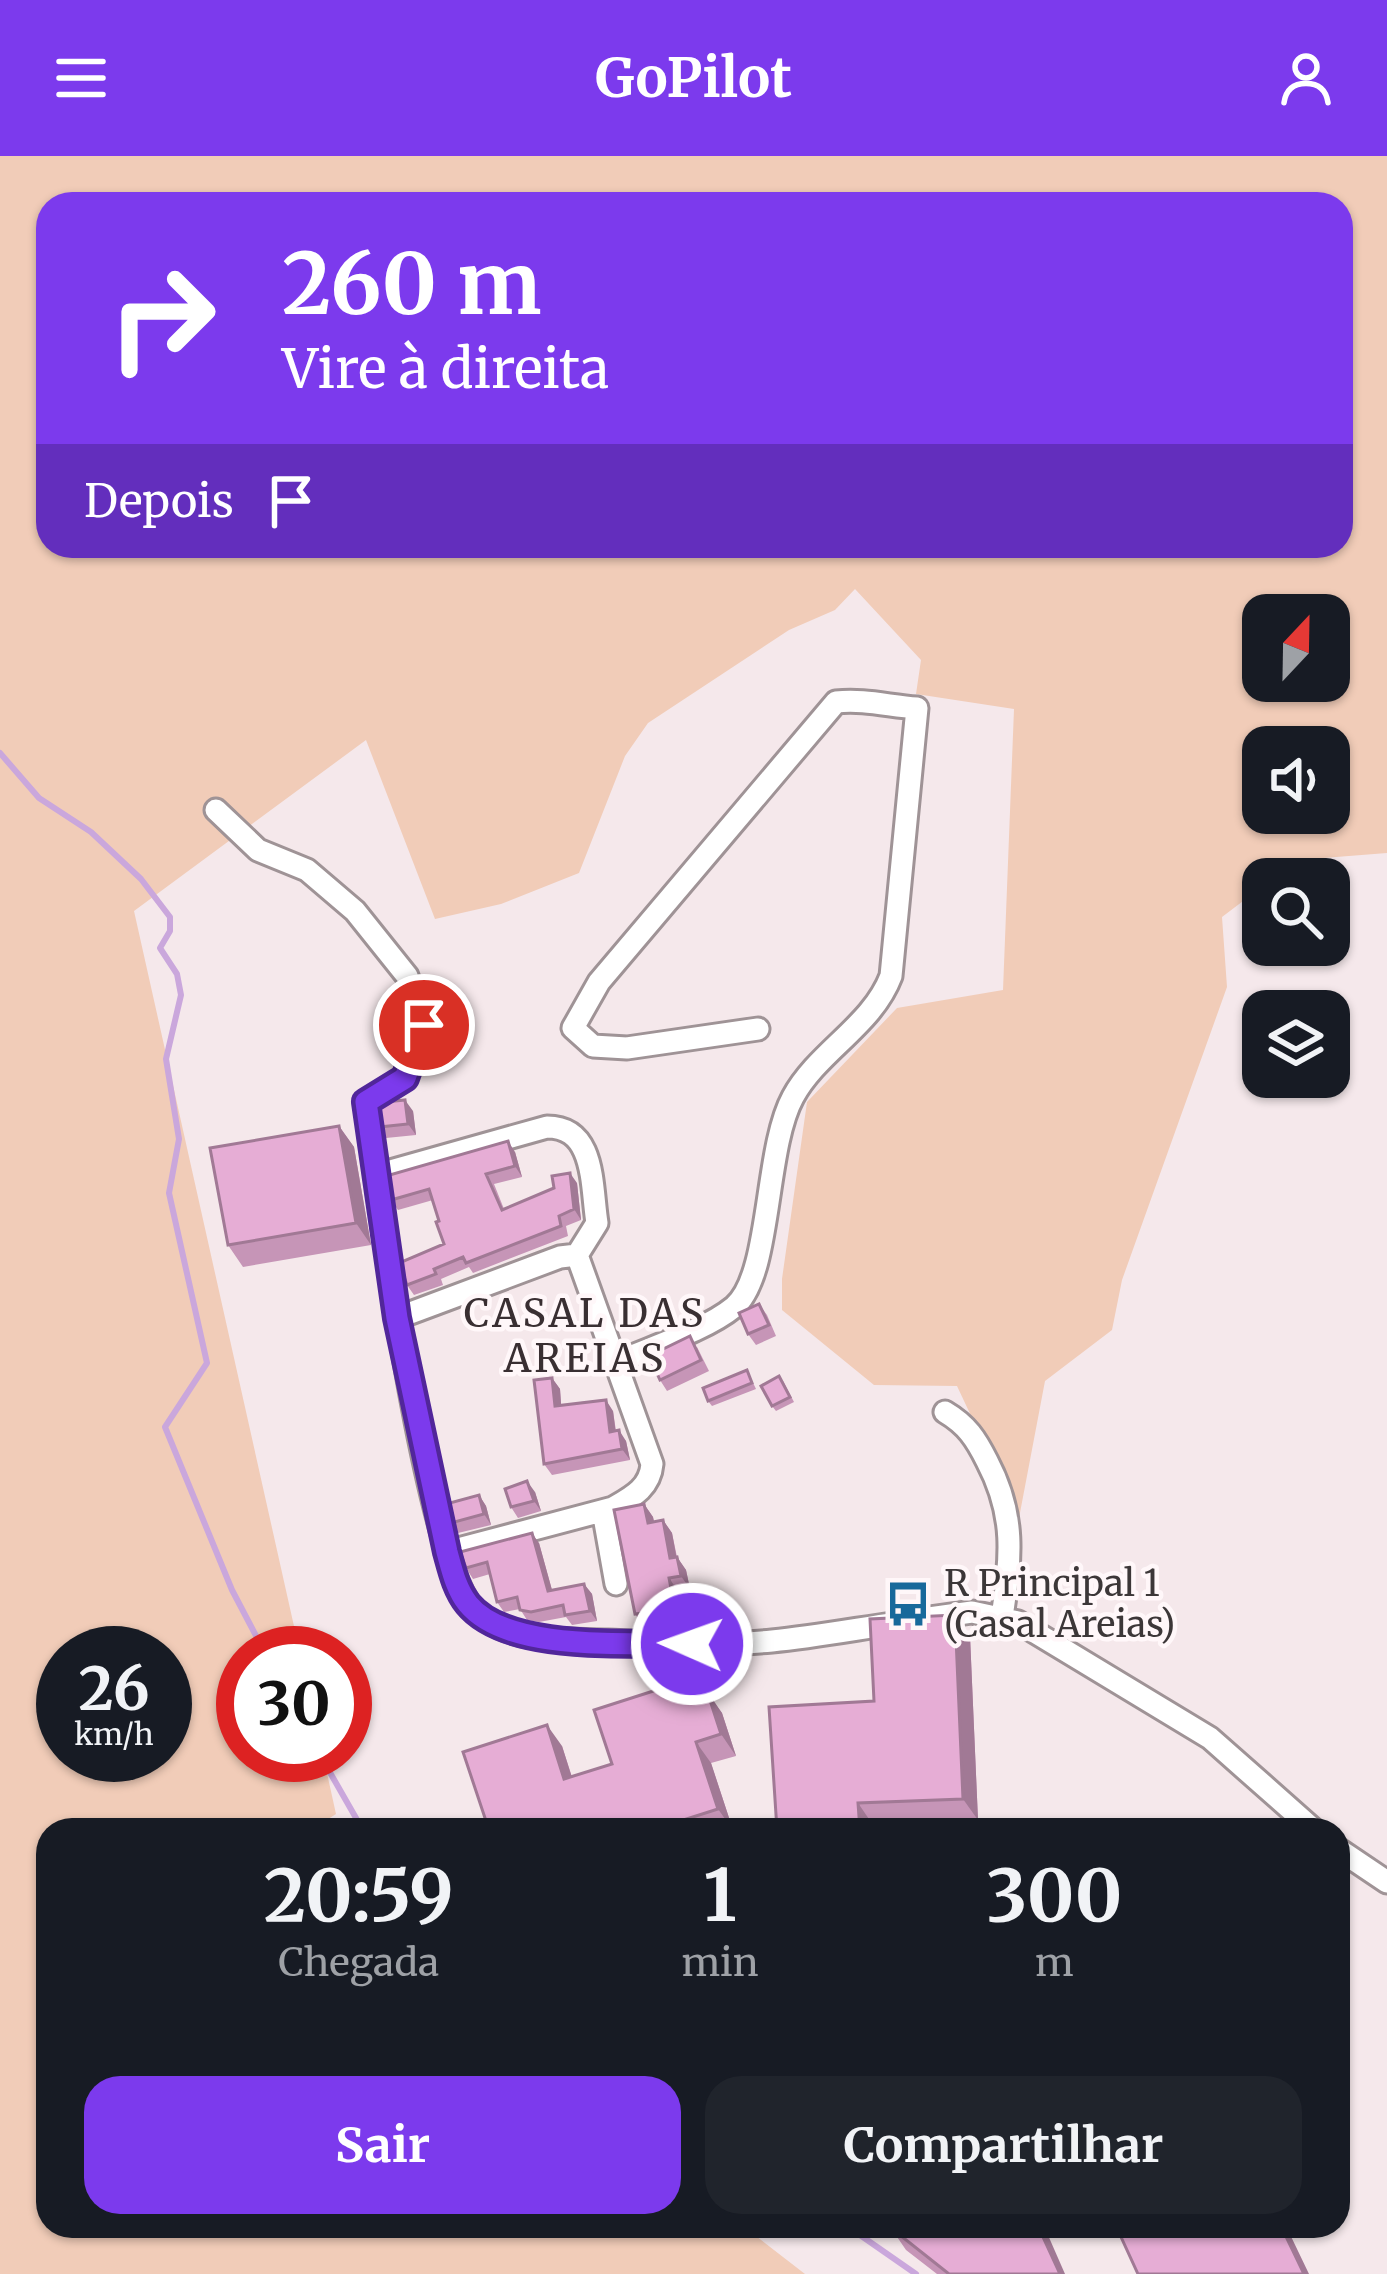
<!DOCTYPE html>
<html lang="pt">
<head>
<meta charset="utf-8">
<style>
	:root { --surface:#171b24; --page:#20242c; --text:#f1f3f6; --muted:#9ea1a6; --accent:#7c3aed }
	body { margin:0; font-family:Merriweather,serif; background:var(--page); color:var(--text); height:100vh; display:flex; flex-direction:column; font-size:45px; white-space:nowrap }
	* { box-sizing:border-box; margin:0 }
	p { font-size:39px; color:var(--muted) }
	.icon { flex:none; width:66px; height:66px; fill:none; stroke:currentColor; stroke-width:2; stroke-linecap:round; stroke-linejoin:round }
	.map { position:relative; flex:1; overflow:hidden }
	.details { position:absolute; left:36px; top:1662px; width:1314px; height:420px; display:flex; flex-direction:column; background:var(--surface); border-radius:36px; box-shadow:0 3px 9px #0004 }
	.details>* { flex:none }
	.guide { position:absolute; left:36px; top:36px; width:1317px; height:366px; border-radius:36px; box-shadow:0 3px 9px #0004; background:#7c3aed; color:#fff; overflow:hidden }
	.needle { width:78px; rotate:22deg }
	.controls { position:absolute; left:1242px; top:438px; display:grid; gap:24px }
	.controls a { display:grid; place-items:center; width:108px; height:108px; border-radius:24px; background:var(--surface); box-shadow:0 3px 9px #0004; font-size:60px }
	.speed { position:absolute; left:36px; top:1470px; display:flex; gap:24px; font-size:60px; font-weight:700; text-align:center }
	.speed>* { display:grid; place-content:center; width:156px; height:156px; border-radius:50%; background:var(--surface); box-shadow:0 3px 9px #0004; line-height:1 }
	.speed small { font-size:30px; font-weight:400 }
	.speed .limit { border:18px solid #d22; background:#fff; color:#111 }
	.pin { position:absolute; display:grid; place-items:center; width:102px; height:102px; color:#fff; margin:-51px; border:6px solid #fff; border-radius:50%; box-shadow:0 3px 12px #0007 }
	.me { position:absolute; width:132px; margin:-66px; rotate:272deg; stroke-linejoin:round; filter:drop-shadow(0 0 9px #0008) }
	.turn { display:flex; align-items:center; gap:42px; height:252px; padding:0 48px; font-size:54px }
	.turn .icon { width:156px; height:156px; stroke-width:2.5 }
	.turn b { display:block; font-size:84px; line-height:102px }
	.then { display:flex; align-items:center; height:114px; padding:0 48px; background:#0003; gap:24px; font-size:45px }
	.eta { display:flex; justify-content:space-evenly; align-items:center; height:204px; text-align:center }
	.eta b { font-size:72px; font-weight:700; line-height:84px }
	.cta { display:flex; gap:24px; margin-top:auto; padding:24px 48px }
	.cta a { flex:1; height:138px; border-radius:36px; background:var(--accent); color:#fff; font-size:48px; font-weight:700; line-height:138px; text-align:center }
	.cta a+a { background:var(--page); color:var(--text) }
	header { display:flex; justify-content:space-between; align-items:center; height:156px; padding:0 48px; background:var(--accent); color:#fff; font-size:54px; font-weight:700 }
	.map>svg:first-child { display:block }
	.green { fill:#f1ccb8; fill-rule:evenodd }
	.lines { fill:none; stroke-linecap:round; stroke-linejoin:round }
	.stream { stroke:#caa7dc; stroke-width:6 }
	.minor-casing { stroke:#9f9396; stroke-width:27 }
	.minor { stroke:#fff; stroke-width:21 }
	.wall { fill:#c695b7 }
	.shaded-wall { fill:#a17995 }
	.building { fill:#e6add5; stroke:#a17995; stroke-width:3 }
	.route-casing { stroke:#51269a; stroke-width:30 }
	.route { stroke:#7c3aed; stroke-width:21 }
	.labels { text-anchor:middle; stroke-width:9; stroke-linejoin:round; paint-order:stroke }
	.poi-label { font-size:36px; fill:#3c3738; stroke:#fff7f9; text-anchor:start }
	.neighbourhood-label { font-size:39px; letter-spacing:3px; fill:#392f32; stroke:#fff7f9 }
</style>
</head>
<body>
<header><svg class="icon" aria-label="menu" viewBox="0 0 24 24"><path d="M4 6h16M4 12h16M4 18h16"/></svg>GoPilot<svg class="icon" aria-label="person" viewBox="0 0 24 24"><circle cx="12" cy="8" r="4"/><path d="M4 21q1-7 8-7t8 7"/></svg></header>
<div class="map">
<svg width="1387" height="2118" viewBox="0 0 1387 2118">
	<rect width="100%" height="100%" fill="#f5e8eb"/>
	<!-- green -->
	<path class="green" d="M0 0H1387V697L1298 704 1273 723H1263V730L1222 761 1227 831 1122 1124 1112 1174 1045 1225 1019 1362 957 1230 874 1229 782 1154V1123L807 946 897 852 1003 834 1014 553 916 538 921 504 855 433 835 454 789 474 648 567 625 600 579 717 501 748 435 763 366 584 134 755 300 1497H243V1599H323L336 1658 311 1674H48V2070H743L805 2118H0ZM48 48H1341V390H48ZM1263 459H1329V525H1263ZM1263 591H1329V657H1263ZM63 1497H165V1599H63Z"/>
	<g class="lines">
		<!-- stream -->
		<path class="stream" d="M0 597 39 642 91 676 141 723 170 761V775L160 792 177 818 181 839 166 903 179 983 169 1037 207 1207 165 1271 232 1434 265 1497
			M320 1599 360 1669 380 1667 382 1674
			M847 2070 916 2118"/>
		<!-- minor casing -->
		<g class="minor-casing">
			<path id="minor" d="M216 654 258 694 307 714 355 755 407 820 425 870 405 922 366 946C378 1030 426 1415 478 1458 515 1488 563 1483 608 1485 662 1487 718 1490 772 1485 814 1481 856 1473 898 1467
				M376 1019 547 971C596 971 591 1030 597 1067L577 1099
				M397 1162 560 1101 577 1099
				M618 1206C652 1191 706 1174 734 1151 772 1119 764 994 793 941 818 895 872 870 891 820L917 552C889 550 864 543 836 546L599 826 573 872 593 890 627 892 758 873
				M945 1256C967 1269 976 1283 987 1305 1016 1360 1011 1401 1002 1461
				M603 1355 616 1428
				M447 1396 613 1352C632 1341 650 1332 652 1308L577 1099
				M929 1462 972 1456 1018 1466 1210 1582 1314 1674
				M1338 1693 1387 1726"/>
		</g>
		<!-- minor -->
		<use href="#minor" class="minor"/>
	</g>
	<!-- wall -->
	<path class="wall" d="M413 955 416 979 386 982 379 971Z
		M339 970 354 991 371 1089 243 1111 228 1089Z
		M515 996 522 1021 494 1028 504 1053 577 1027 581 1064 566 1070 568 1080 473 1117 469 1111 441 1123 443 1129 414 1139 407 1129 444 1088 433 1044 398 1054 391 1044Z
		M759 1148 767 1159 776 1180 756 1189 748 1178Z
		M697 1191 709 1215 667 1235 660 1224Z
		M747 1214 756 1233 712 1250 708 1245Z
		M552 1222 560 1233 561 1249 613 1255 616 1275 626 1285 630 1304 552 1319 544 1308Z
		M783 1225 794 1246 776 1255 772 1250Z
		M535 1336 541 1355 518 1362 511 1351Z
		M479 1339 486 1350 491 1369 458 1377 451 1367Z
		M644 1348 653 1361 654 1366 663 1364 672 1377 677 1401 686 1414 690 1433 678 1435 684 1466 644 1471 635 1458Z
		M539 1387 552 1434 584 1428 592 1438 597 1465 572 1469 566 1461 539 1466 527 1464 520 1453 504 1456 497 1446 490 1418 473 1423 466 1412Z
		M970 1480 978 1664 777 1674 874 1545Z
		M694 1522 722 1557 736 1600 711 1607 733 1674H489L562 1590 572 1621 612 1608Z
		M891 2072 1065 2118H937L906 2094Z"/>
	<!-- shaded-wall -->
	<path class="shaded-wall" d="M405 944 413 955 416 979 408 968Z
		M339 970 354 991 371 1089 356 1067Z
		M508 985 515 996 522 1021 515 1010Z
		M570 1017 577 1027 581 1064 574 1053Z
		M552 1222 560 1233 562 1261 555 1250Z
		M606 1244 613 1255 617 1287 610 1276Z
		M619 1274 626 1285 630 1304 622 1293Z
		M527 1325 535 1336 541 1355 534 1345Z
		M479 1339 486 1350 491 1369 484 1358Z
		M644 1348 653 1361 657 1380 648 1367Z
		M663 1364 672 1377 679 1415 670 1402Z
		M532 1377 539 1387 555 1445 548 1435Z
		M677 1401 686 1414 690 1433 681 1420Z
		M669 1422 678 1435 684 1466 675 1453Z
		M584 1428 592 1438 597 1465 590 1455Z
		M955 1459 970 1480 978 1664 963 1643Z
		M707 1535 722 1557 736 1600 721 1578Z
		M547 1569 562 1590 579 1644 564 1623Z
		M696 1586 711 1607 733 1674 718 1653Z
		M858 1647 873 1669 874 1674H860Z
		M1038 2070H1044L1065 2118H1060Z
		M1281 2070H1286L1309 2118H1304Z"/>
	<!-- building -->
	<path class="building" d="M405 944 408 968 379 971 375 947Z
		M339 970 356 1067 228 1089 210 992Z
		M508 985 515 1010 486 1018 502 1054 554 1032 552 1020 570 1017 574 1053 559 1060 561 1070 466 1107 463 1101 434 1113 436 1118 407 1129 399 1107 444 1088 436 1066 439 1065 429 1033 391 1044 386 1020Z
		M759 1148 769 1169 748 1178 739 1157Z
		M690 1180 701 1204 660 1224 649 1200Z
		M747 1214 752 1227 708 1245 703 1232Z
		M779 1220 790 1241 772 1250 761 1230Z
		M552 1222 555 1250 606 1244 610 1276 619 1274 622 1293 544 1308 534 1224Z
		M527 1325 534 1345 511 1351 505 1333Z
		M479 1339 484 1358 451 1367 446 1348Z
		M644 1348 648 1367 663 1364 670 1402 677 1401 681 1420 669 1422 675 1453 635 1458 614 1354Z
		M532 1377 548 1435 584 1428 590 1455 565 1459 563 1449 531 1456 520 1454 517 1441 497 1446 487 1406 466 1412 460 1396Z
		M955 1459 963 1643 858 1647 860 1674H777L769 1551 874 1545 870 1463Z
		M694 1522 699 1538 707 1535 721 1578 696 1586 718 1653 652 1674H489L463 1596 547 1569 564 1623 612 1608 594 1554Z
		M895 2070H1038L1060 2118H949L891 2072Z
		M1116 2070H1281L1304 2118H1138Z"/>
	<g class="lines">
		<!-- route casing -->
		<g class="route-casing">
			<path id="route" d="M424 869 405 922 366 946 397 1162 447 1396C452 1414 456 1433 468 1448 508 1497 632 1486 692 1488"/>
		</g>
		<!-- route -->
		<use href="#route" class="route"/>
	</g>
	<!-- icons -->
	<defs>
		<g id="bus-bare" transform="scale(3.6)"><path d="M-5-6H5V4H4V6H2V4H-2V6H-4V4H-5ZM-3.5-4V0h7V-4ZM-3.5 1.2v1.5H-2V1.2ZM2 1.2v1.5H3.5V1.2Z" fill="#18699b" stroke="#fff7f9" stroke-width="2.5" paint-order="stroke"/></g>
	</defs>
	<g fill-rule="evenodd">
		<use href="#bus-bare" x="908" y="1448"/>
	</g>
	<g class="labels">
		<!-- poi labels -->
		<g class="poi-label">
			<text x="944" y="1440">R Principal 1<tspan x="944" dy="41">(Casal Areias)</tspan></text>
		</g>
		<!-- neighbourhood labels -->
		<g class="neighbourhood-label">
			<text x="585" y="1171">CASAL DAS<tspan x="585" dy="45">AREIAS</tspan></text>
		</g>
	</g>
</svg>
<div class="controls">
<a><svg class="needle" viewBox="-14 -14 28 28"><path d="M0-13l5 13h-10z" fill="#e53935"/><path d="M0 13l5-13h-10z" fill="#9ea1a6"/></svg></a>
<a><svg class="icon" aria-label="sound" viewBox="0 0 24 24"><path d="M4 9h4l5-4v14l-5-4H4zM17 9q2 3 0 6"/></svg></a>
<a><svg class="icon" aria-label="search" viewBox="0 0 24 24"><circle cx="10" cy="10" r="6"/><path d="M15 15l6 6"/></svg></a>
<a><svg class="icon" aria-label="layers" viewBox="0 0 24 24"><path d="M12 4l9 5-9 5-9-5zM3 14l9 5 9-5"/></svg></a>
</div>
<div class="speed"><div>26<small>km/h</small></div><div class="limit">30</div></div>
<div class="pin" style="left:424px;top:869px;background:#d93025"><svg class="icon" aria-label="arrive" viewBox="0 0 24 24"><path d="M6 21V4h12l-3 4 3 4H6"/></svg></div>
<svg class="me" style="left:692px;top:1488px" viewBox="-20 -20 40 40"><circle r="17" fill="#7c3aed" stroke="#fff" stroke-width="3"/><path d="M0-11L8 9 0 5-8 9z" fill="#fff"/></svg>
<div class="guide">
<div class="turn"><svg class="icon" aria-label="right" viewBox="0 0 24 24"><path d="M7 20v-9h11M14 6l5 5-5 5"/></svg><div><b>260 m</b>Vire à direita</div></div>
<div class="then">Depois<svg class="icon" aria-label="arrive" viewBox="0 0 24 24"><path d="M6 21V4h12l-3 4 3 4H6"/></svg></div>
</div>
<section class="details">
<div class="eta">
<div><b>20:59</b><p>Chegada</p></div>
<div><b>1</b><p>min</p></div>
<div><b>300</b><p>m</p></div>
</div>
<div class="cta"><a>Sair</a><a>Compartilhar</a></div>
</section>
</div>
</body>
</html>
